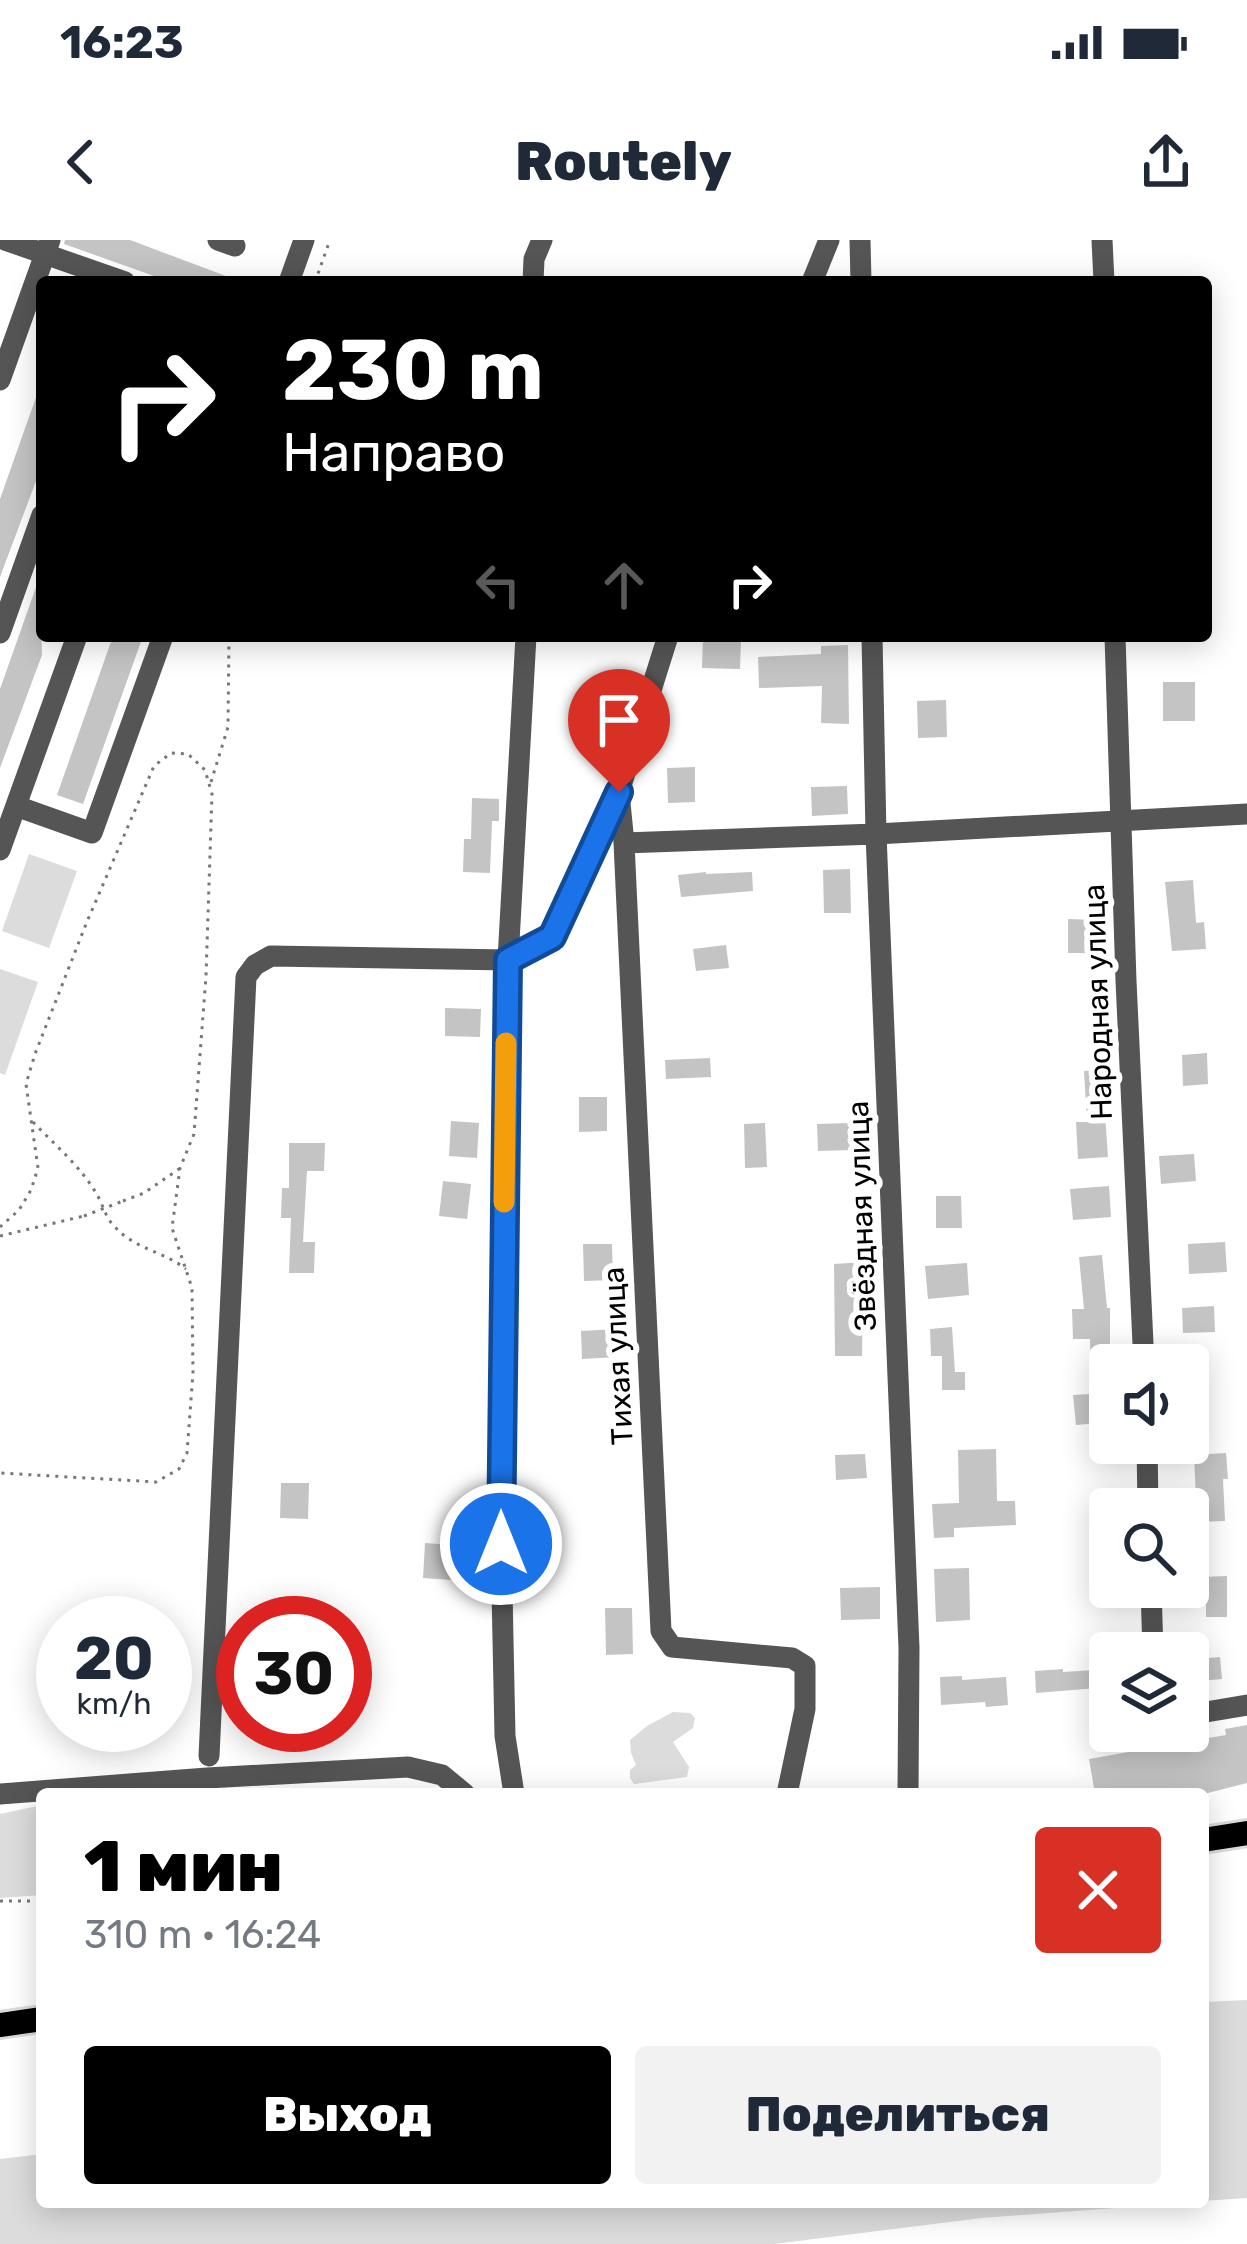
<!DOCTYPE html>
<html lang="ru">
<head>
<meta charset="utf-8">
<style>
	:root { --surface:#fff; --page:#f2f2f3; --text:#1f2937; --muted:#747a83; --accent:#000 }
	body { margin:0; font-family:Rubik,sans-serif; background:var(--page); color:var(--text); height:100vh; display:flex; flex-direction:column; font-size:45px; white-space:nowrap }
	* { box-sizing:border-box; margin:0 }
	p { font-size:39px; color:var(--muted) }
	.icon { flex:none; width:66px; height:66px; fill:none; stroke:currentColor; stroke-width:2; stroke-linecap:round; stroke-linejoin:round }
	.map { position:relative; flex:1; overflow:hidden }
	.details { position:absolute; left:36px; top:1548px; width:1173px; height:420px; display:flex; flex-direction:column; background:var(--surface); border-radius:12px; box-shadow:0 6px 30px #0003 }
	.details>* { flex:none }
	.hud { position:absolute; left:36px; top:36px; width:1176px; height:366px; border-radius:12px; box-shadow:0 6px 30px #0003; background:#000; color:#fff; overflow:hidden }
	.fabs { position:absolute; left:1089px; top:1104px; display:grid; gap:24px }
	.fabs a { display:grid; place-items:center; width:120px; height:120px; border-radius:12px; background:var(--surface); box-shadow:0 6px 30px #0003; font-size:60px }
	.speed { position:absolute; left:36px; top:1356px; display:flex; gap:24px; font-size:60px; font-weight:700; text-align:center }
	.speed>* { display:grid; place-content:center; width:156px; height:156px; border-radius:50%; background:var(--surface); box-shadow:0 6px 30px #0003; line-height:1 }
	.speed small { font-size:30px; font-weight:400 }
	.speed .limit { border:18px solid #d22; background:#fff; color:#111 }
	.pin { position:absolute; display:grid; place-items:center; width:102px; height:102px; color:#fff; margin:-123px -51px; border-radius:50% 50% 50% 0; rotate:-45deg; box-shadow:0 0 12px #0007 }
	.pin .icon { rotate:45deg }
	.me { position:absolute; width:132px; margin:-66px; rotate:0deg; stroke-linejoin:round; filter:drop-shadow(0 0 9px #0008) }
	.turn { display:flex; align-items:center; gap:42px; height:252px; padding:0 48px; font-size:54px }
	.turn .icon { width:156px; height:156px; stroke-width:2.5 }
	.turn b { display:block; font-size:84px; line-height:102px }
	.lanes { display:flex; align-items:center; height:114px; padding:0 48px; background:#0003; justify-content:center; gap:60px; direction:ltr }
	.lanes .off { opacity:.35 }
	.round { display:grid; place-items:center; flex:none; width:126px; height:126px; border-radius:12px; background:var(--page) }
	.head { display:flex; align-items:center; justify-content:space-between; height:204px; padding:0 48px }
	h1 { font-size:72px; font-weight:800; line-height:90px; color:var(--accent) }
	.action { display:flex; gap:24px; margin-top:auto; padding:24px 48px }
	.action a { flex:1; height:138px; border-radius:12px; background:var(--accent); color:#fff; font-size:48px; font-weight:800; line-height:138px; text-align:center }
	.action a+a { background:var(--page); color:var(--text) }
	.status { display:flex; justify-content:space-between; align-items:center; height:84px; padding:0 60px; background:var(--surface); direction:ltr }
	.status svg { height:33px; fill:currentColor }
	header { display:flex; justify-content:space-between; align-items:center; height:156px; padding:0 48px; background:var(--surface); font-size:54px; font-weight:800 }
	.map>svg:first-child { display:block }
	.green { fill:#dcdcdc }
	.building { fill:#c4c4c4 }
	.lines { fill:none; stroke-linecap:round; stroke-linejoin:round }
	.major-casing { stroke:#dbdbdb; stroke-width:30 }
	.path { stroke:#777; stroke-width:3; stroke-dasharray:3 6; stroke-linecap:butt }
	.minor { stroke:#555; stroke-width:21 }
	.major { stroke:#000; stroke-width:24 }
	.path-bridge { stroke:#777; stroke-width:3; stroke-dasharray:3 6; stroke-linecap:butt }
	.route-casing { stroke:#114b97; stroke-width:30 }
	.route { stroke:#1a73e8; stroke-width:21 }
	.slow { stroke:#f59e0b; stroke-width:21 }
	.labels { text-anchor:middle; stroke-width:12; stroke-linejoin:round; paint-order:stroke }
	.street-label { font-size:30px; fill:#000; stroke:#fff }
</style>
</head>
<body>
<div class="status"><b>16:23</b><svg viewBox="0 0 49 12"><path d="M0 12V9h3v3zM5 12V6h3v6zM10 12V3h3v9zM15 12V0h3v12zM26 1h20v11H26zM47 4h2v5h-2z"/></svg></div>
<header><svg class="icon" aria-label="back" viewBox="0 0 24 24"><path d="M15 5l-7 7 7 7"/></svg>Routely<svg class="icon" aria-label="share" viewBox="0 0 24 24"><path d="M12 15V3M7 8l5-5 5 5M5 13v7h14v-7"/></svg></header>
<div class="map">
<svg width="1247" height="2004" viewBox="0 0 1247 2004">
	<rect width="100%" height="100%" fill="#fff"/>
	<!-- green -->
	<path class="green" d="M29 614 77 631 49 708 2 691Z
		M0 729 38 742 5 835 0 833Z
		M673 1472 690 1473 695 1478 693 1488 673 1502 689 1527 687 1537 634 1544 630 1538V1530L636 1525 631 1513 630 1500 647 1486Z
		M42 1565V1655L0 1658V1574Z
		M1247 1760V1958L1203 1961V1762Z
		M42 1914V1962H1195L982 1978 774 2004H0V1919Z"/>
	<!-- building -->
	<path class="building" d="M65 0H130L242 42H171L64 4Z
		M40 146 42 225 0 337V259Z
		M40 336 42 415 0 528V449Z
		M113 396H143L83 564 57 555Z
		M703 398 741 399 740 429 702 428Z
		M848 405 849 484 821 483 822 446 759 448 758 417 821 414V406Z
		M1163 442H1195V481H1163Z
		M586 447 613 458 600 492 573 482Z
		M946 460 947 497 918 498 917 461Z
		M695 527V562L668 563 667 528Z
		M847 546 848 574 812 576 811 547Z
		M472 558 499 559V581H492L490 633 463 632 464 599H471Z
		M850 629 851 673H824L823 630Z
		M706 632V634L752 632 753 651 681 657 678 635Z
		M1193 640 1196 683 1204 682 1206 709 1172 711 1165 642Z
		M1068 679 1095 680V713H1068Z
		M726 705 729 728 696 731 693 709Z
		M445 768 481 769 480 797 445 796Z
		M1207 813 1208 844 1183 846 1182 815Z
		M710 818 711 837 666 839 665 820Z
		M1107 829 1110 859 1104 860 1108 917 1078 919 1076 882H1087L1084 831Z
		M579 857H607V891L579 892Z
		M451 881 479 883 477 918 449 916Z
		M765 883 767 927 745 928 744 884Z
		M851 883 852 910 818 911 817 884Z
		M289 903H325L324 931H307L303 1002H315L314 1033H289L291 978H281L282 948H289Z
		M1194 914 1196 941 1161 944 1159 916Z
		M443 941 471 944 467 979 439 976Z
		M1109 946 1111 977 1073 980 1070 949Z
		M936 956H961L962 988H936Z
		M1225 1002 1227 1032 1189 1034 1188 1004Z
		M583 1004H612L613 1040 584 1041Z
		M1102 1015 1107 1068H1110V1182L1076 1185 1073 1155 1091 1154 1090 1099H1073L1072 1069H1084L1079 1017Z
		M866 1022 868 1063H863L862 1116H835L834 1024Z
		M967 1023 969 1055 928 1059 925 1026Z
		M1214 1066 1215 1092 1183 1093 1182 1068Z
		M952 1087 955 1132H965V1150H942V1116H931L930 1089Z
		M617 1089 618 1117 582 1119 581 1091Z
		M996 1209 997 1261H1015L1016 1285 954 1288V1297L934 1298 932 1264 959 1263 958 1210Z
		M1226 1213 1228 1239H1223L1225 1281 1197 1282 1194 1215Z
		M865 1214 867 1238 836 1240 835 1215Z
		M281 1243H309L308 1279 280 1278Z
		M425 1303 453 1305 451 1340 423 1338Z
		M969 1328 970 1380 936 1382 934 1329Z
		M1227 1336V1377H1206V1359L1200 1360V1337Z
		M880 1347V1379L841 1380 840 1348Z
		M605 1368H632L633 1414 606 1415Z
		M1220 1417 1222 1439 1188 1442V1420Z
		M1063 1429V1432L1110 1429V1447L1036 1453 1035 1431Z
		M962 1436V1440L1006 1437 1008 1465 986 1467 985 1462 941 1465 940 1437Z
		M1247 1485V1543L1204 1554H1095L1089 1519 1226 1495 1225 1489Z"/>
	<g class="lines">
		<!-- major casing -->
		<g class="major-casing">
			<path id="major" d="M1203 1600 1247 1593
				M0 1785 42 1779"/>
		</g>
		<!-- path -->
		<path class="path" d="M315 42 330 0
			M211 542 228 487 229 396
			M33 882C54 904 81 927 96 953 103 964 105 977 114 986 134 1009 163 1011 186 1029
			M123 961 144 953 179 929
			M0 987 19 970 31 950 38 928 26 844 35 814 86 684 154 526 171 513 188 514 205 530 212 554 206 736 194 894 180 928 172 988 192 1048 193 1133 187 1213 179 1229 156 1242 0 1233
			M0 996 84 976
			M0 1661H42"/>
		<!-- minor -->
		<path class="minor" d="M5 0 125 42
			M218 0 235 6
			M860 0 861 42
			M1102 0 1104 42
			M289 42 304 0
			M533 42 534 19 542 0
			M812 42 829 0
			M0 140 50 0
			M0 393 42 275
			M872 396 876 594 909 1408 908 1554
			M1115 396 1126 741 1144 1125
			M619 553 624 603 661 1391 672 1407 792 1418 805 1426V1469L787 1554
			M16 566 92 593 163 396
			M624 603 876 594 1247 574
			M0 610 77 396
			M1147 1203 1148 1269
			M1151 1347 1153 1413
			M1188 1475 1247 1465
			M209 1516 246 737 255 725 271 716 508 720 552 697 619 552 668 396
			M0 1554 207 1538 408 1527 442 1535 465 1554
			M514 1554 505 1496 501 1303 502 1107 508 720 526 396"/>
		<!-- major -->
		<use href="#major" class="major"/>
		<!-- path-bridge -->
		<path class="path-bridge" d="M84 976 123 961"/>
	</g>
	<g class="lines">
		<!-- route casing -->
		<g class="route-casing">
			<path id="route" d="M501 1304 508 720 552 697 619 552"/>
		</g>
		<!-- route -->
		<use href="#route" class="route"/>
		<!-- slow -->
		<path class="slow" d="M504 962 506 803"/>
	</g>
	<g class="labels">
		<!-- street labels -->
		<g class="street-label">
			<text transform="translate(1098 762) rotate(-92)" y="10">Народная улица</text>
			<text transform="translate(862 976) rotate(-92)" y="10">Звёздная улица</text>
			<text transform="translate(618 1116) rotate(-93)" y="10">Тихая улица</text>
		</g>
	</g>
</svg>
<div class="fabs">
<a><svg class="icon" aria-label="sound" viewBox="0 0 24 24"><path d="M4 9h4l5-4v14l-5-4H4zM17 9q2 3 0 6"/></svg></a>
<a><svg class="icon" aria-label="search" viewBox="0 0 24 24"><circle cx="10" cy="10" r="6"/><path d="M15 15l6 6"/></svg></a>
<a><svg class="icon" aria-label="layers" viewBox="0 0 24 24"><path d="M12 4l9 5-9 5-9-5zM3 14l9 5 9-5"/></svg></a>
</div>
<div class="speed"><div>20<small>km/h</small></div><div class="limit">30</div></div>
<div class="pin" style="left:619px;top:552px;background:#d93025"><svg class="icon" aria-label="arrive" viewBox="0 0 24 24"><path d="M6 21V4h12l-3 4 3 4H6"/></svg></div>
<svg class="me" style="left:501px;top:1304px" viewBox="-20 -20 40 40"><circle r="17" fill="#1a73e8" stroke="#fff" stroke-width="3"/><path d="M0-11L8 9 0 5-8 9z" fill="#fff"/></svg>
<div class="hud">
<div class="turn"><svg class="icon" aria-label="right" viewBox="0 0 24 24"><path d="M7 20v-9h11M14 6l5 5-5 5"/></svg><div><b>230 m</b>Направо</div></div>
<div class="lanes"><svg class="icon off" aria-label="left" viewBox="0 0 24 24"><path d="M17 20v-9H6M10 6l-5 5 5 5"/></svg><svg class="icon off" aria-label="ahead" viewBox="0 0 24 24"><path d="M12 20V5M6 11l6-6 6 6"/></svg><svg class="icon" aria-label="right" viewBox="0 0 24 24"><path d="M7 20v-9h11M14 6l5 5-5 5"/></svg></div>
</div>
<section class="details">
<div class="head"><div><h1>1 мин</h1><p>310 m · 16:24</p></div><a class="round" style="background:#d93025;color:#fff"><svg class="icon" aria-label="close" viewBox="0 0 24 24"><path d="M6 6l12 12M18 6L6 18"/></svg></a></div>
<div class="action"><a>Выход</a><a>Поделиться</a></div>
</section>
</div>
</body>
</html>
